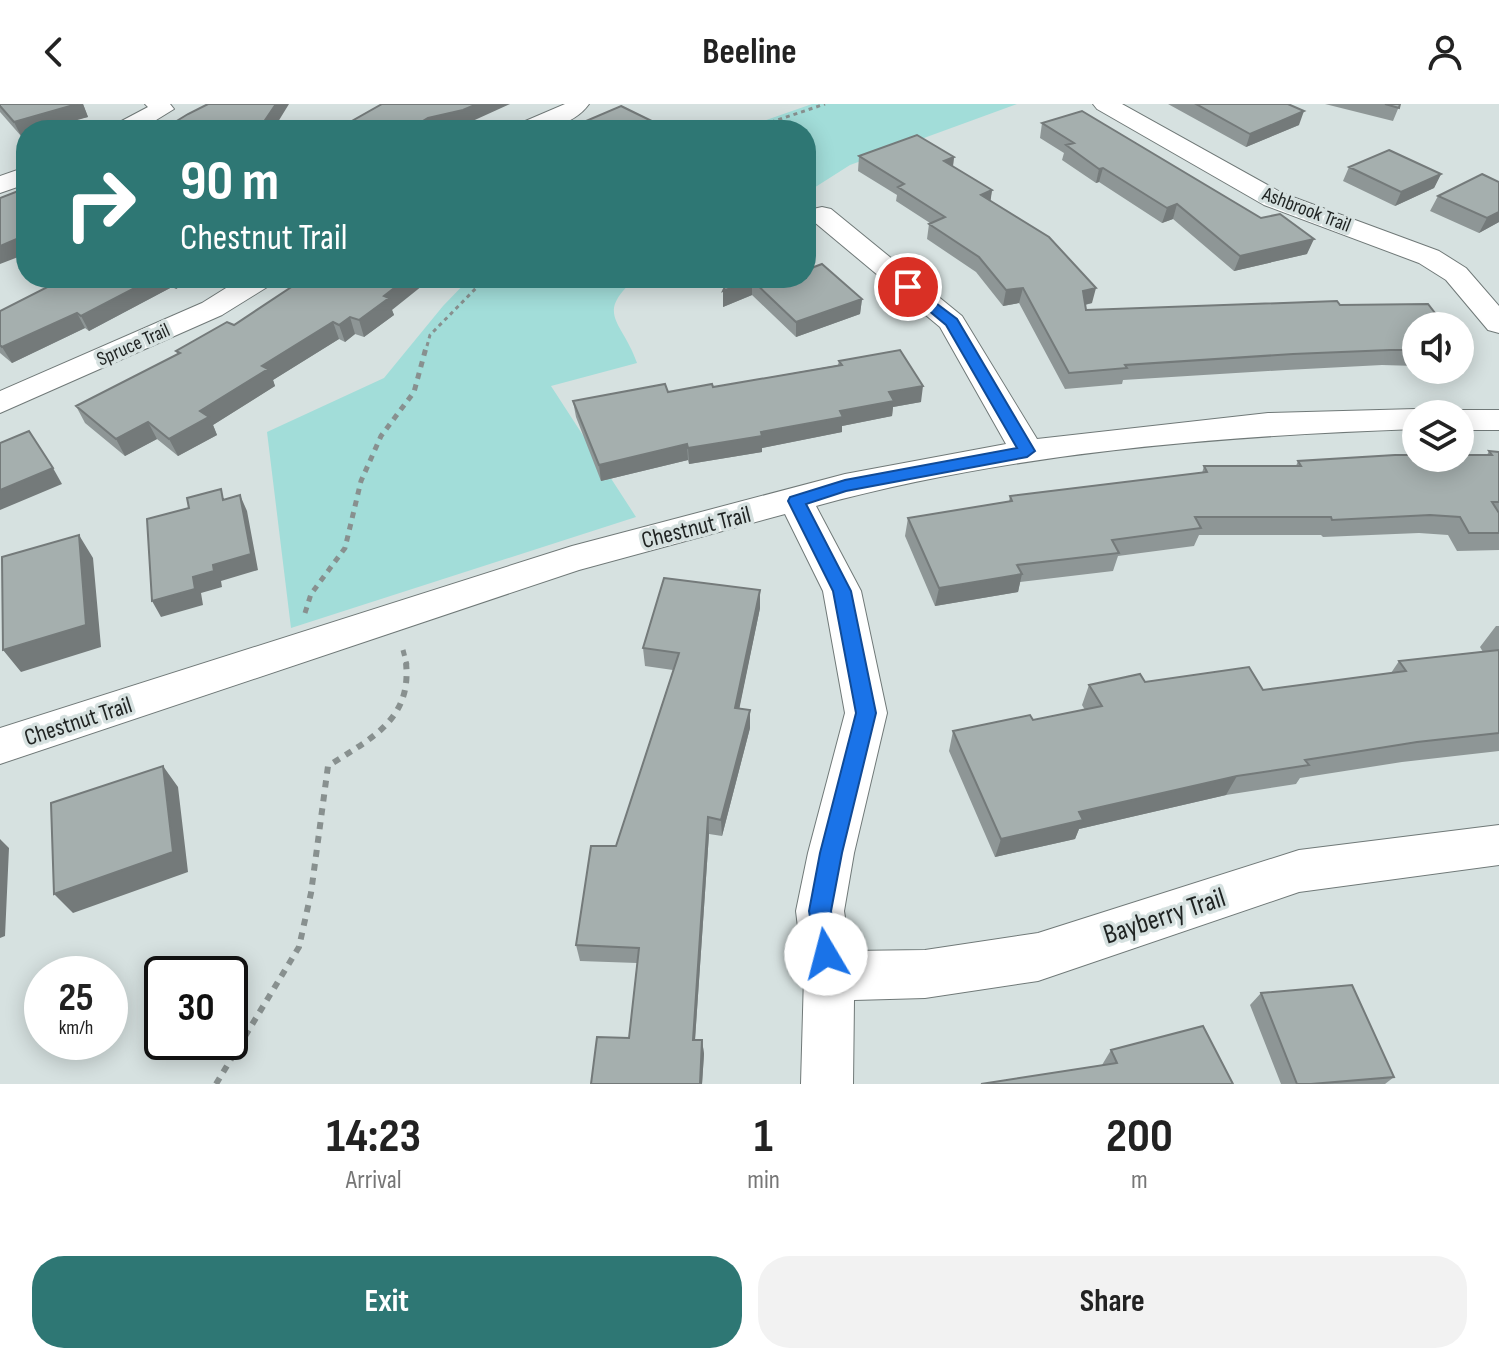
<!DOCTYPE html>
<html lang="en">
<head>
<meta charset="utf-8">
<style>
	:root { --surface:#fff; --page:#f2f2f2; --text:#222; --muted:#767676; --accent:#2e7774 }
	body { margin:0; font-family:"Sofia Sans Condensed",sans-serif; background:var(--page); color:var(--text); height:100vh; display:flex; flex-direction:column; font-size:30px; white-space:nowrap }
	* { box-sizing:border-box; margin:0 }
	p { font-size:26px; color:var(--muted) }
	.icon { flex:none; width:44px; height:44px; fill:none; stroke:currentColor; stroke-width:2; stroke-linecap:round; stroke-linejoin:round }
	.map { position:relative; height:980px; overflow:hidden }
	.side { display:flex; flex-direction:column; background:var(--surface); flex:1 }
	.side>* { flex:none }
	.guide { position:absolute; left:16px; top:16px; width:800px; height:168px; border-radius:32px; box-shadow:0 4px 20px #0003; background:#2e7774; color:#fff; overflow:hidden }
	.buttons { position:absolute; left:1402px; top:208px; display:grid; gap:16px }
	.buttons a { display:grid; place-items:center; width:72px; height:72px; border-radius:50%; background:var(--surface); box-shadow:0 4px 20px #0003; font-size:40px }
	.speed { position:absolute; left:24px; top:852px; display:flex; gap:16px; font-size:40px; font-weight:700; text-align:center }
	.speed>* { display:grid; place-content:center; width:104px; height:104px; border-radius:50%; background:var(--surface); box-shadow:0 4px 20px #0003; line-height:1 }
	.speed small { font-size:20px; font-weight:400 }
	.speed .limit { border:4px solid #111; border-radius:12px; background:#fff; color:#111 }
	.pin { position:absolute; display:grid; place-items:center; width:68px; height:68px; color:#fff; margin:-34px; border:4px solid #fff; border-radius:50%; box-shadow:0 2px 8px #0007 }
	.me { position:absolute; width:88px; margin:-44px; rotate:352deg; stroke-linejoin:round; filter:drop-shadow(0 0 6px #0008) }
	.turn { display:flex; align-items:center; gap:28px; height:168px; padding:0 32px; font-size:36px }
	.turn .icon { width:104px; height:104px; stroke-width:2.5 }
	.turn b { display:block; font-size:56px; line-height:68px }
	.eta { display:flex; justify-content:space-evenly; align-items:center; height:136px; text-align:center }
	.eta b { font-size:48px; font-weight:700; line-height:56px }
	.button { display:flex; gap:16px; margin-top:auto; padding:16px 32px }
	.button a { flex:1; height:92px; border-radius:32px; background:var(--accent); color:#fff; font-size:32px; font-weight:700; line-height:92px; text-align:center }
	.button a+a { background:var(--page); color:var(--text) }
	header { display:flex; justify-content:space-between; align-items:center; height:104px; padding:0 32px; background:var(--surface); font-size:36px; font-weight:700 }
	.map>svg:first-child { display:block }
	.green { fill:#a2ddd9 }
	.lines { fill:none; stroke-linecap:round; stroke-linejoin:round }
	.street-casing { stroke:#707978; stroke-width:2 }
	.path-far2 { stroke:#88908f; stroke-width:3; stroke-dasharray:4 4; stroke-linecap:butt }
	.path-far1 { stroke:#88908f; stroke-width:5; stroke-dasharray:6 6; stroke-linecap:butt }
	.path { stroke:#88908f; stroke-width:6; stroke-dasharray:7 7; stroke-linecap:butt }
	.street { fill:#fff; fill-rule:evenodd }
	.wall { fill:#8e9696 }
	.shaded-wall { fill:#747a7a }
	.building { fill:#a5afae; stroke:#747a7a; stroke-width:2 }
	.route { fill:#1a73e8; stroke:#114b97; stroke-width:2 }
	.labels { text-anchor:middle; stroke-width:7; stroke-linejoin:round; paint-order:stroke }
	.far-street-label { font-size:20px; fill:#1f2322; stroke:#d6e1e0 }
	.street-label { font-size:24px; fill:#1f2322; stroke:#d6e1e0 }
	.near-street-label { font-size:28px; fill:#1f2322; stroke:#d6e1e0 }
</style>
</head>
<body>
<header><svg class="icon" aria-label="back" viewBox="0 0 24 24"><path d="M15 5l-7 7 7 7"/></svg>Beeline<svg class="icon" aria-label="person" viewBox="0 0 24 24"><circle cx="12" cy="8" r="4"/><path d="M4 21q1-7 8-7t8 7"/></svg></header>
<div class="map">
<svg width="1499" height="980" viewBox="0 0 1499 980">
	<rect width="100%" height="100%" fill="#d6e1e0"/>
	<!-- green -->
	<path class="green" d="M812 0H1017L850 61 806 89V26H738Z
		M470 174H636C594 211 622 216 637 259L551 282 636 413 291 524 267 328 384 274 443 202Z"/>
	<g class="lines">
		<!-- street casing -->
		<g class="street-casing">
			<path id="street" d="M145 0H170L174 5 140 26H110L114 21 148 3Z
				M565 0H589C572 24 539 26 512 26L516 21Z
				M1093 0H1122L1282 89 1439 147 1466 164 1499 202V229L1488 226 1446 176 1419 159 1264 101 1097 5Z
				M26 63V80L0 89V72Z
				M822 103 831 105 962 212 1037 335 1268 309 1416 305 1429 310H1416V325C1216 332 1010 349 816 402L861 487 887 609 854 749 844 807 850 847 925 846 1038 829 1299 746 1499 721V761L1299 788 1038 877 925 894 854 896 853 980H801L804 872 796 807 808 749 845 609 823 487 785 410 579 466 0 660V624L572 442 845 370 1006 340 940 223 813 117 809 111 813 105Z
				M242 174H276L272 180 222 211 0 309V287L202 199Z
				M1460 306H1499V326H1460V310H1448Z"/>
		</g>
		<!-- path-far2 -->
		<path class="path-far2" d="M748 26 825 0
			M427 242 430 231 486 174"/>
		<!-- path-far1 -->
		<path class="path-far1" d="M305 509 311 490 345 444 361 377 381 332 414 288 427 240
			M403 546 407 561"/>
		<!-- path -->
		<path class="path" d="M216 980 299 843 311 789 328 662C370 635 412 616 406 559"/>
		<!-- street -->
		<use href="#street" class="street"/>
	</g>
	<!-- wall -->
	<path class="wall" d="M0 0H83L88 13 26 26V31L21 32 0 8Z
		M1168 0H1288L1299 21 1246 43Z
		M1325 0H1400L1393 17Z
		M1042 19 1307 150 1234 167 1173 115 1162 119 1099 78 1096 79 1062 56 1064 49 1040 34Z
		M859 52 954 53 953 63 992 86 990 97 1092 199 1085 201 1086 206 1340 201 1416 222V262L1382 261 1286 266 1123 276 1122 280 1065 285 1019 199 1003 202 976 168 927 135 929 120 930 119 896 97 897 91 858 67Z
		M1349 63 1441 70 1434 84 1395 102 1343 77Z
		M1438 92 1499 118 1479 129 1430 107Z
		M65 174H193L176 185 172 183 89 227 85 224 12 259 0 249V207Z
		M723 174H806L862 195 860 210 796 233 752 191 723 203V187L728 176Z
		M392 206 394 211 364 233 355 230 345 238 339 235 273 276 275 282 213 321 217 331 178 352 157 335 125 352 85 319 76 302 178 251 176 247 234 221Z
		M839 257 921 298 893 303 892 312 842 322V328L762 344V348L689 360 688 356 601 377 576 313 573 297 713 283 838 261Z
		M1489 347 1499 348V446L1457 447 1448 431 1419 429 1323 433 1321 431H1199L1194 442 1118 452 1113 467 1020 478 1018 488 935 502 905 432 908 414 1009 398 1010 392 1202 369 1204 362H1296L1298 357 1487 351Z
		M760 486V504L739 604 750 624 722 732 709 730 695 936H702L704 950 702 980H591L629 934 637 859 580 857 576 841 616 742 673 566 645 562 643 544Z
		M1496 522H1499V647L1402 658 1300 674 1296 680 1226 691 1079 725 1075 735 995 753 949 647 953 627 1033 616 1085 606 1082 601 1089 581 1145 578 1263 586 1391 569 1399 557 1483 548 1480 543Z
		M1261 889 1394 973 1385 980H1281L1250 901Z
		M1111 946 1233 980 1102 961Z"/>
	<!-- shaded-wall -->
	<path class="shaded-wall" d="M77 0H83L88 13 42 26H26V31L21 32 14 18Z
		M276 0H289L273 26 261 22Z
		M477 0H510L466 20 441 26H408L428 14Z
		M1304 7 1299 21 1246 43 1250 30Z
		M954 53 952 68 944 57Z
		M1103 64 1099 78 1096 79 1099 65Z
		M1441 70 1434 84 1395 102 1401 88Z
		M992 86 990 101 981 91Z
		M1177 100 1173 115 1162 119 1167 104Z
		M1499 108V118L1479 129 1487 114Z
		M26 131V150L0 160V142Z
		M1314 135 1307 150 1234 167 1240 152Z
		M154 174H168L172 183 89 227 81 212Z
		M171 174H193L176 185Z
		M407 174H432L392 206 394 211 364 233 359 216 384 192Z
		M752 176V191L723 203V187Z
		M1023 184 1019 199 1003 202 1006 186Z
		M1096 184 1092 199 1079 202 1083 187Z
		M862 195 860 210 796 233V218Z
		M77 209 85 224 12 259 2 243Z
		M350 213 355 230 345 238 339 221Z
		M333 218 339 235 273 276 275 282 213 321 217 331 178 352 169 335 200 307 262 262Z
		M923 282 921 298 893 303 892 312 842 322V328L762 344V348L689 360 688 344 761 328 889 288Z
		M148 318 157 335 125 352 116 335Z
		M687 340 688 356 601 377 599 361Z
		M53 364 62 380 0 406V386Z
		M240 391 247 407 258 466 221 477 222 483 201 489 203 501 161 513 152 497 213 461Z
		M79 431 93 454 101 543 21 568 3 546Z
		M1022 470 1018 488 935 502 939 484Z
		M760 486V504L736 621 735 604Z
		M750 606V624L722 732 721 716Z
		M163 662 178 683 188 768 73 809 54 790Z
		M1237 672 1226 691 1079 725 1075 735 995 753 1001 735 1079 708Z
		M708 713 709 730 694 950 693 936Z
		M0 735 9 744 5 832 0 834Z
		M702 936 704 950 702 980H700Z"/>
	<!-- building -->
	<path class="building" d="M0 0H77L14 18 0 2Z
		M208 0H276L261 22 280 26H162L188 10Z
		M382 0H477L463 6 428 14 408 26H336Z
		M1196 0H1288L1304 7 1250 30Z
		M1385 0H1400L1399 4Z
		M621 2 664 23 657 26H565Z
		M1082 7 1261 114 1280 110 1314 135 1240 152 1177 100 1167 104 1103 64 1099 65 1066 41 1074 39 1042 19Z
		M917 31 954 53 944 57 992 86 981 91 1049 133 1096 184 1083 187 1086 206 1337 197 1340 201 1428 200 1445 222H1416V246H1390L1293 250 1125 261 1127 264 1069 269 1023 184 1006 186 979 153 929 120 945 113 898 83 904 80 859 52Z
		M1389 46 1441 70 1401 88 1349 63Z
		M1482 70 1499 78V108L1487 114 1438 92Z
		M26 84V131L0 142V94Z
		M822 160 862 195 796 218 752 176 723 187 729 174H806V166Z
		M65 174H154L81 212 77 209 2 243 0 241V207Z
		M305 174H407L384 192 389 194 359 216 350 213 339 221 333 218 262 262 268 265 200 307 209 313 169 335 148 318 116 335 76 302 180 249 176 247 227 218 234 221Z
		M900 246 923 282 889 288 894 297 840 307 843 313 761 328 762 332 688 344 687 340 599 361 573 297 665 280 668 288 712 280 713 283 842 261 839 257Z
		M29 327 53 364 0 386V339Z
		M1489 347 1499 348V398H1492L1499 409V429H1469L1460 413 1430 411 1332 416 1331 413H1195L1201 424 1112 436 1119 449 1017 461 1022 470 939 484 908 414 1012 397 1010 392 1207 368 1204 362H1301L1298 357 1395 351H1416V354H1460V351H1492Z
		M221 385 223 396 240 391 251 450 213 461 214 467 193 473 195 485 152 497 147 415 189 404 187 394Z
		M79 431 86 521 3 546 2 453Z
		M664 474 760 486 735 604 750 606 721 716 708 713 693 936H702L700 980H591L597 933 629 934 639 844 576 841 591 742H616L679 549 643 544Z
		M1499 546V629L1417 638 1305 656 1309 661 1237 672 1079 708 1083 716 1001 735 953 627 1030 611 1033 616 1102 602 1089 581 1140 570 1145 578 1249 563 1263 586 1406 567 1399 557Z
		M163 662 173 748 54 790 51 699Z
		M1352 881 1394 973 1311 980H1297L1261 889Z
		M1203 922 1233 980H981L1117 959 1111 946Z"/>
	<!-- route -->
	<path class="route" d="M908 178 957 215 1035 347 1027 353 846 387 806 400 851 487 876 609 842 749 831 807 838 850 834 858 826 861 818 858 809 807 820 749 856 609 833 487 788 397 790 393 845 376 1017 344 946 221 904 186 902 183Z"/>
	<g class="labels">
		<!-- far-street labels -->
		<g class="far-street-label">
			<text transform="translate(1307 105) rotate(21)" y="7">Ashbrook Trail</text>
			<text transform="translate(133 240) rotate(-24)" y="7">Spruce Trail</text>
		</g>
		<!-- street labels -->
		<g class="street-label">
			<text transform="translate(696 423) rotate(-14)" y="8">Chestnut Trail</text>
			<text transform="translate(78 617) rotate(-18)" y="8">Chestnut Trail</text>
		</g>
		<!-- near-street labels -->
		<g class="near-street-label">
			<text transform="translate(1164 811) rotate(-18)" y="10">Bayberry Trail</text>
		</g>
	</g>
</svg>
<div class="buttons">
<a><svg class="icon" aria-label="sound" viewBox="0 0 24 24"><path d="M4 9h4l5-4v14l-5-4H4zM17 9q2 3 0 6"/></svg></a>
<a><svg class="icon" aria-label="layers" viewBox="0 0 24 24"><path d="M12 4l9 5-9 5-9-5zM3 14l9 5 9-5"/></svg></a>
</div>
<div class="speed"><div>25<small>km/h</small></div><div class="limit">30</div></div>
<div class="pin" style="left:908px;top:183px;background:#d93025"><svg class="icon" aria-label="arrive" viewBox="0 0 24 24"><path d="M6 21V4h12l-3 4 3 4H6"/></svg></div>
<svg class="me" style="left:826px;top:850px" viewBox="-20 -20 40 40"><circle r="19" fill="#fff"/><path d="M0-13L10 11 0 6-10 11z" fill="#1a73e8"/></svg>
<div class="guide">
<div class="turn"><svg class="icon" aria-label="right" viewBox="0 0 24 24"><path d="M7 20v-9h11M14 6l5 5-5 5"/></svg><div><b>90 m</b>Chestnut Trail</div></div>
</div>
</div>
<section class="side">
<div class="eta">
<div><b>14:23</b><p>Arrival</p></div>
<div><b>1</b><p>min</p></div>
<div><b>200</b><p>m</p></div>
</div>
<div class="button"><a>Exit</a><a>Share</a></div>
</section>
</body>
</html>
